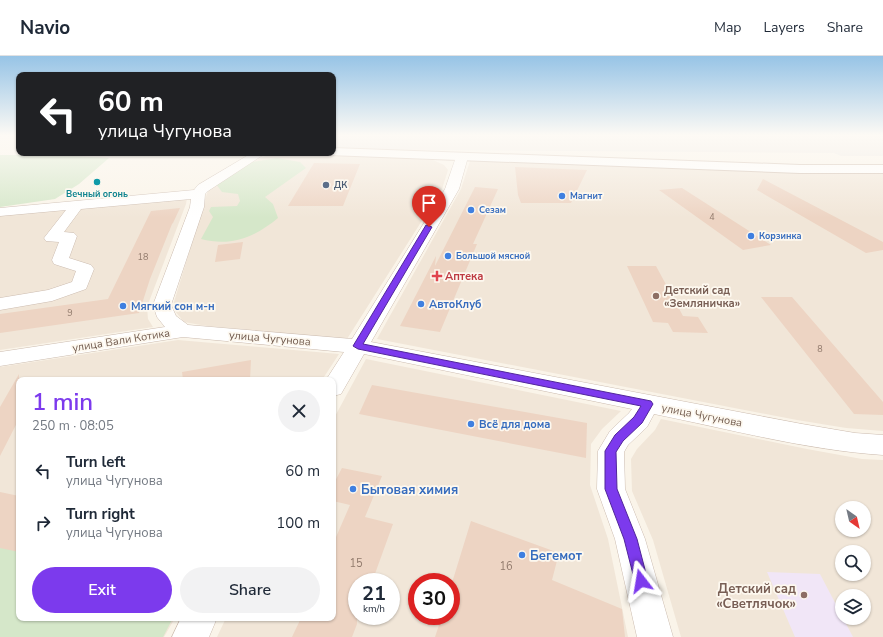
<!DOCTYPE html>
<html lang="en">
<head>
<meta charset="utf-8">
<style>
	:root { --surface:#fff; --page:#f2f2f3; --text:#1f2937; --muted:#747a83; --line:#e0e1e3; --accent:#7c3aed }
	body { margin:0; font-family:"Nunito Sans",sans-serif; background:var(--page); color:var(--text); height:100vh; display:flex; flex-direction:column; font-size:15px; white-space:nowrap }
	* { box-sizing:border-box; margin:0 }
	p { font-size:13px; color:var(--muted) }
	.icon { flex:none; width:22px; height:22px; fill:none; stroke:currentColor; stroke-width:2; stroke-linecap:round; stroke-linejoin:round }
	.map { position:relative; flex:1; overflow:hidden }
	.sheet { position:absolute; left:16px; top:321px; width:320px; height:244px; display:flex; flex-direction:column; background:var(--surface); border-radius:8px; box-shadow:0 1px 3px #0004 }
	.sheet>* { flex:none }
	.hud { position:absolute; left:16px; top:16px; width:320px; height:84px; border-radius:8px; box-shadow:0 1px 3px #0004; background:#202124; color:#fff; overflow:hidden }
	.needle { width:26px; rotate:146deg }
	.controls { position:absolute; left:835px; top:445px; display:grid; gap:8px }
	.controls a { display:grid; place-items:center; width:36px; height:36px; border-radius:50%; background:var(--surface); box-shadow:0 1px 3px #0004; font-size:20px }
	.speed { position:absolute; left:348px; top:517px; display:flex; gap:8px; font-size:20px; font-weight:700; text-align:center }
	.speed>* { display:grid; place-content:center; width:52px; height:52px; border-radius:50%; background:var(--surface); box-shadow:0 1px 3px #0004; line-height:1 }
	.speed small { font-size:10px; font-weight:400 }
	.speed .limit { border:6px solid #d22; background:#fff; color:#111 }
	.pin { position:absolute; display:grid; place-items:center; width:34px; height:34px; color:#fff; margin:-41px -17px; border-radius:50% 50% 50% 0; rotate:-45deg; box-shadow:0 0 4px #0007 }
	.pin .icon { rotate:45deg }
	.me { position:absolute; width:44px; margin:-22px; rotate:346deg; stroke-linejoin:round; filter:drop-shadow(0 0 3px #0008) }
	.turn { display:flex; align-items:center; gap:14px; height:84px; padding:0 16px; font-size:18px }
	.turn .icon { width:52px; height:52px; stroke-width:2.5 }
	.turn b { display:block; font-size:28px; line-height:34px }
	.round { display:grid; place-items:center; flex:none; width:42px; height:42px; border-radius:21px; background:var(--page) }
	.summary { display:flex; align-items:center; justify-content:space-between; height:68px; padding:0 16px }
	h1 { font-size:24px; font-weight:600; line-height:30px; color:var(--accent) }
	.button { display:flex; gap:8px; margin-top:auto; padding:8px 16px }
	.button a { flex:1; height:46px; border-radius:24px; background:var(--accent); color:#fff; font-size:16px; font-weight:600; line-height:46px; text-align:center }
	.button a+a { background:var(--page); color:var(--text) }
	ul { padding:0; list-style:none }
	li { display:flex; align-items:center; gap:12px; height:52px; padding:0 16px }
	li div { flex:1 }
	li b { display:block; font-size:15px }
	li em { font-style:normal }
	header { display:flex; align-items:center; gap:24px; box-sizing:border-box; height:56px; padding:0 20px; background:var(--surface); border-bottom:1px solid var(--line) }
	header strong { font-size:19px }
	nav { display:flex; gap:22px; margin-inline-start:auto; font-size:14px }
	.map>svg:first-child { display:block }
	.residential { fill:#f1e6d8; fill-rule:evenodd }
	.industrial { fill:#ece7e2 }
	.education { fill:#f1e6f7 }
	.green { fill:#d5e7c9 }
	.building { fill:#edd4c3 }
	.lines { fill:none; stroke-linecap:round; stroke-linejoin:round }
	.minor-casing { stroke:#ccbcb0; stroke-width:1 }
	.secondary-casing { stroke:#cebcae; stroke-width:2 }
	.minor { fill:#fff; fill-rule:evenodd }
	.secondary { fill:#fff; fill-rule:evenodd }
	.route { fill:#7c3aed; stroke:#51269a }
	.culture-dot { fill:#0f9aa8; stroke:#fdf8ef; stroke-width:1.5 }
	.service-dot { fill:#5c6f8a; stroke:#fdf8ef; stroke-width:1.5 }
	.shop-dot { fill:#3f7fe0; stroke:#fdf8ef; stroke-width:1.5 }
	.health-dot { fill:#e0444e; stroke:#fdf8ef; stroke-width:1.5 }
	.education-dot { fill:#8d6e63; stroke:#fdf8ef; stroke-width:1.5 }
	.labels { text-anchor:middle; stroke-width:3.5; stroke-linejoin:round; paint-order:stroke }
	.far-service-label { font-size:9px; font-weight:bold; fill:#4e5e75; stroke:#fdf8ef; text-anchor:start }
	.far-culture-label { font-size:9px; font-weight:bold; fill:#0d838f; stroke:#fdf8ef }
	.far-shop-label { font-size:9px; font-weight:bold; fill:#366cbe; stroke:#fdf8ef; text-anchor:start }
	.number-label { font-size:9px; fill:#917a6c }
	.health-label { font-size:11px; font-weight:bold; fill:#be3a42; stroke:#fdf8ef; text-anchor:start }
	.education-label { font-size:11px; font-weight:bold; fill:#785e54; stroke:#fdf8ef; text-anchor:start }
	.shop-label { font-size:11px; font-weight:bold; fill:#366cbe; stroke:#fdf8ef; text-anchor:start }
	.street-label { font-size:11px; fill:#725c4f; stroke:#fdf8ef }
	.near-number-label { font-size:11px; fill:#917a6c }
	.near-shop-label { font-size:13px; font-weight:bold; fill:#366cbe; stroke:#fdf8ef; text-anchor:start }
	.near-education-label { font-size:13px; font-weight:bold; fill:#785e54; stroke:#fdf8ef; text-anchor:end }
</style>
</head>
<body>
<header>
<strong>Navio</strong>
<nav><a>Map</a><a>Layers</a><a>Share</a></nav>
</header>
<div class="map">
<svg width="883" height="581" viewBox="0 0 883 581">
	<rect width="100%" height="100%" fill="#faf4e9"/>
	<!-- residential -->
	<path class="residential" d="M268 99H346L433 104 444 109 448 114 442 133 347 283 207 270 184 266 175 255 174 246 208 134 252 106Z
		M470 105 883 116V375L846 372 797 364 377 283 461 133Z
		M187 142 186 148 147 251 148 263 153 271 0 294V160Z
		M178 284 339 298 322 324H19V562H175L164 581H0V311Z
		M366 303 621 355 602 373 591 388 590 429 608 483 628 581H217L226 562H333V364ZM357 526H391V560H357ZM417 526H451V560H417Z
		M661 363 807 393 862 403 883 404V581H681L653 484 632 435 631 403 637 393 655 374ZM842 452H864V474H842ZM842 496H864V518H842ZM842 540H864V562H842Z"/>
	<!-- industrial -->
	<path class="industrial" d="M333 80H883V100H841L834 97 333 93Z"/>
	<!-- education -->
	<path class="education" d="M767 516 820 518 853 581H795Z"/>
	<!-- green -->
	<path class="green" d="M0 99H59L109 102 79 128 55 143 0 151Z
		M277 102 300 106 306 112 265 141 273 148 278 162C255 181 231 191 201 183L213 161 209 155 211 151 237 150 240 145 238 138 222 136 216 128 252 106Z
		M19 475V562H173L163 581H0V476Z"/>
	<!-- building -->
	<path class="building" d="M314 107 360 108 343 150H288Z
		M515 111 587 114 571 147H521L518 139Z
		M763 123 883 186V194L866 197 757 134Z
		M475 131 498 133 473 188H477L440 276 400 270 436 200 435 210Z
		M682 132 771 189 743 194 659 134Z
		M180 152 173 167 172 168 150 223 139 257 0 277V258L108 243 151 155Z
		M243 186 240 203 215 206 218 189Z
		M627 210H656L683 260 698 261 708 277 673 276 668 267 653 266Z
		M761 241H792L883 346V359L854 358Z
		M251 304 250 324H183L182 316Z
		M19 318V363L0 400V351Z
		M372 329 587 367 586 402 359 358Z
		M342 412 382 420 365 461 393 468 372 526H357V568L352 581H292L301 562H333V488L350 449 333 445V429Z
		M0 436 19 440V496L0 492Z
		M471 465 559 497 552 524 622 553 625 581H435L442 560H451V530Z"/>
	<g class="lines">
		<!-- minor casing -->
		<g class="minor-casing">
			<path id="minor" d="M252 97H266L208 135 205 138 204 151 171 249 176 260 188 269 352 283 445 133 456 101 458 99H466L468 101 459 133 371 286 802 368 855 377 883 379V399C806 394 729 373 654 358L647 371 628 389 624 396 625 433 645 483 673 581H637L615 483 597 433 598 395 610 375 629 357 632 353 364 298 341 338 333 340V324H326L344 296 183 281 0 310V296L165 271 157 261 153 249 190 151 191 143 81 153 64 176 74 177 77 180 69 202 91 209 94 213 86 233 52 245 0 254V242L48 234 72 226 76 215 54 208 52 204 59 186 46 185 44 182 66 154 0 160V152L194 134 198 129Z
				M181 562H217L209 581H172Z"/>
		</g>
		<!-- secondary casing -->
		<g class="secondary-casing">
			<path id="secondary" d="M333 92 800 109H883V117H800L329 99 328 97H333Z"/>
		</g>
		<!-- minor -->
		<use href="#minor" class="minor"/>
		<!-- secondary -->
		<use href="#secondary" class="secondary"/>
	</g>
	<!-- sky -->
	<linearGradient id="sky" x2="0" y2="1"><stop stop-color="#97c4e6"/><stop offset="0.49" stop-color="#fdfaf5"/><stop offset="1" stop-color="#fdfaf5" stop-opacity="0"/></linearGradient>
	<rect width="883" height="162" fill="url(#sky)"/>
	<!-- route -->
	<path class="route" d="M426 169 432 171 363 288 651 345 653 348 642 367 623 385 616 396 617 433 637 483 648 525 646 530 641 532 636 530 624 483 605 433V395L615 379 634 361 641 350 358 293 353 290Z"/>
	<!-- markers -->
	<circle class="culture-dot" cx="97" cy="126" r="4"/>
	<circle class="service-dot" cx="326" cy="129" r="4"/>
	<g class="shop-dot">
		<circle cx="562" cy="140" r="4"/>
		<circle cx="471" cy="154" r="4"/>
		<circle cx="751" cy="180" r="4"/>
		<circle cx="448" cy="200" r="4"/>
		<circle cx="421" cy="248" r="4"/>
		<circle cx="123" cy="250" r="4"/>
		<circle cx="471" cy="368" r="4"/>
		<circle cx="353" cy="433" r="4"/>
		<circle cx="522" cy="499" r="4"/>
	</g>
	<path class="health-dot" d="M435 214h4v4h4v4h-4v4h-4v-4h-4v-4h4z"/>
	<g class="education-dot">
		<circle cx="656" cy="240" r="4"/>
		<circle cx="804" cy="539" r="4"/>
	</g>
	<g class="labels">
		<!-- far-service labels -->
		<g class="far-service-label">
			<text x="334" y="132">ДК</text>
		</g>
		<!-- far-culture labels -->
		<g class="far-culture-label">
			<text x="97" y="141">Вечный огонь</text>
		</g>
		<!-- far-shop labels -->
		<g class="far-shop-label">
			<text x="570" y="143">Магнит</text>
			<text x="479" y="157">Сезам</text>
			<text x="759" y="183">Корзинка</text>
			<text x="456" y="203">Большой мясной</text>
		</g>
		<!-- number labels -->
		<g class="number-label">
			<text x="712" y="164">4</text>
			<text x="143" y="204">18</text>
			<text x="70" y="260">9</text>
			<text x="820" y="296">8</text>
		</g>
		<!-- health labels -->
		<g class="health-label">
			<text x="445" y="224">Аптека</text>
		</g>
		<!-- education labels -->
		<g class="education-label">
			<text x="664" y="238">Детский сад<tspan x="664" dy="13">«Земляничка»</tspan></text>
		</g>
		<!-- shop labels -->
		<g class="shop-label">
			<text x="429" y="252">АвтоКлуб</text>
			<text x="131" y="254">Мягкий сон м-н</text>
			<text x="479" y="372">Всё для дома</text>
		</g>
		<!-- street labels -->
		<g class="street-label">
			<text transform="translate(270 282) rotate(5)" y="4">улица Чугунова</text>
			<text transform="translate(121 284) rotate(-9)" y="4">улица Вали Котика</text>
			<text transform="translate(702 359) rotate(11)" y="4">улица Чугунова</text>
		</g>
		<!-- near-number labels -->
		<g class="near-number-label">
			<text x="356" y="511">15</text>
			<text x="506" y="514">16</text>
		</g>
		<!-- near-shop labels -->
		<g class="near-shop-label">
			<text x="361" y="438">Бытовая химия</text>
			<text x="530" y="504">Бегемот</text>
		</g>
		<!-- near-education labels -->
		<g class="near-education-label">
			<text x="796" y="537">Детский сад<tspan x="796" dy="15">«Светлячок»</tspan></text>
		</g>
	</g>
</svg>
<div class="controls">
<a><svg class="needle" viewBox="-14 -14 28 28"><path d="M0-13l5 13h-10z" fill="#e53935"/><path d="M0 13l5-13h-10z" fill="#747a83"/></svg></a>
<a><svg class="icon" aria-label="search" viewBox="0 0 24 24"><circle cx="10" cy="10" r="6"/><path d="M15 15l6 6"/></svg></a>
<a><svg class="icon" aria-label="layers" viewBox="0 0 24 24"><path d="M12 4l9 5-9 5-9-5zM3 14l9 5 9-5"/></svg></a>
</div>
<div class="speed"><div>21<small>km/h</small></div><div class="limit">30</div></div>
<div class="pin" style="left:429px;top:171px;background:#d93025"><svg class="icon" aria-label="arrive" viewBox="0 0 24 24"><path d="M6 21V4h12l-3 4 3 4H6"/></svg></div>
<svg class="me" style="left:641px;top:525px" viewBox="-20 -20 40 40"><path d="M0-17L14 15 0 8-14 15z" fill="#7c3aed" stroke="#fff" stroke-width="4"/></svg>
<div class="hud">
<div class="turn"><svg class="icon" aria-label="left" viewBox="0 0 24 24"><path d="M17 20v-9H6M10 6l-5 5 5 5"/></svg><div><b>60 m</b>улица Чугунова</div></div>
</div>
<section class="sheet">
<div class="summary"><div><h1>1 min</h1><p>250 m · 08:05</p></div><a class="round"><svg class="icon" aria-label="close" viewBox="0 0 24 24"><path d="M6 6l12 12M18 6L6 18"/></svg></a></div>
<ul>
<li><svg class="icon" aria-label="left" viewBox="0 0 24 24"><path d="M17 20v-9H6M10 6l-5 5 5 5"/></svg><div><b>Turn left</b><p>улица Чугунова</p></div><em>60 m</em></li>
<li><svg class="icon" aria-label="right" viewBox="0 0 24 24"><path d="M7 20v-9h11M14 6l5 5-5 5"/></svg><div><b>Turn right</b><p>улица Чугунова</p></div><em>100 m</em></li>
</ul>
<div class="button"><a>Exit</a><a>Share</a></div>
</section>
</div>
</body>
</html>
